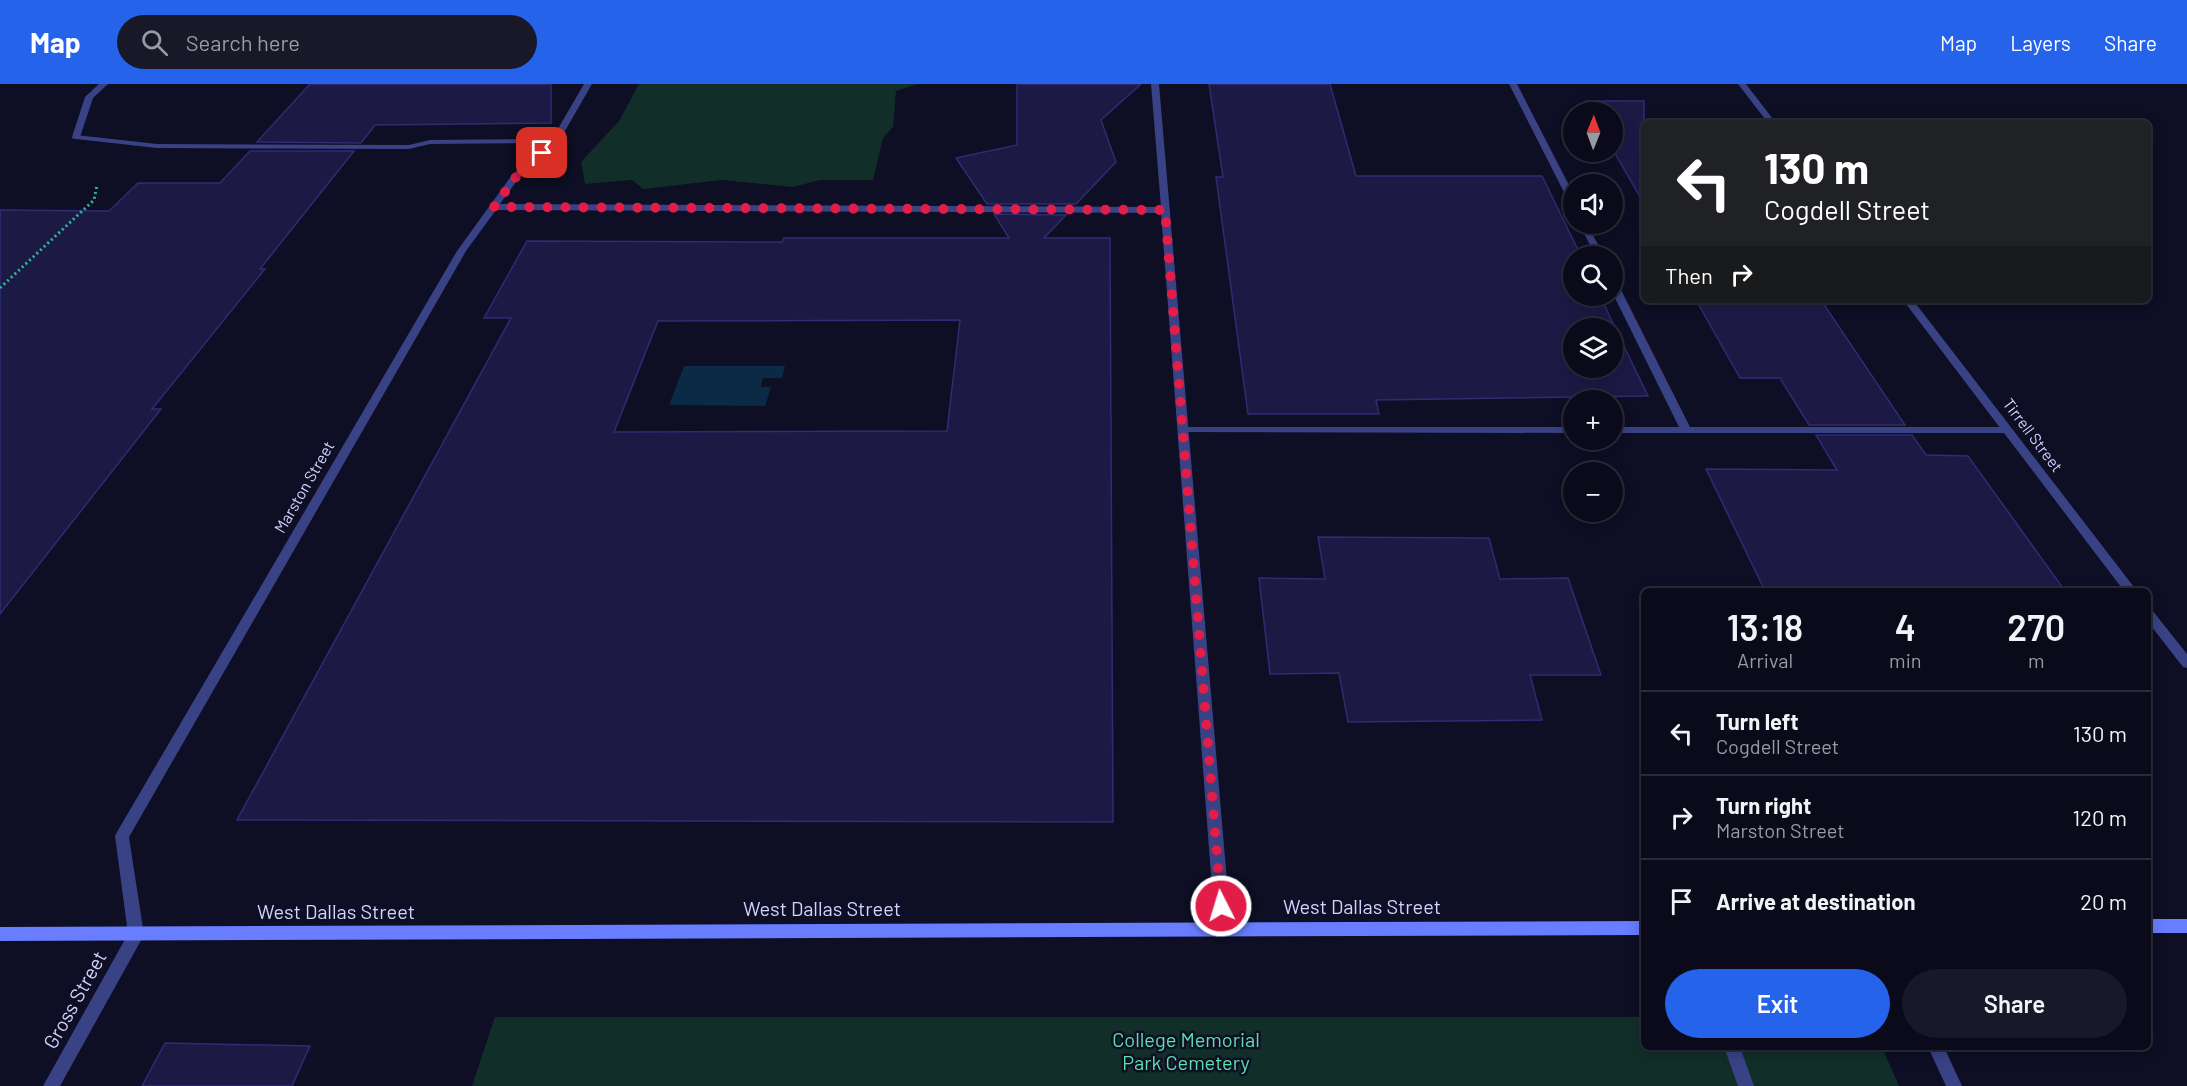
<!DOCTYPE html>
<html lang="en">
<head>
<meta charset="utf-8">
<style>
	:root { --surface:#0a0a1b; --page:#181828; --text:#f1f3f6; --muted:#999aa3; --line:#2a2b3a; --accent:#2563eb }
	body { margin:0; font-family:Barlow,sans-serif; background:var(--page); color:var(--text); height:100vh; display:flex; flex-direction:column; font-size:22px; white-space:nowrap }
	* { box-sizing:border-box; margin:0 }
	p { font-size:20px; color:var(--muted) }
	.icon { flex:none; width:33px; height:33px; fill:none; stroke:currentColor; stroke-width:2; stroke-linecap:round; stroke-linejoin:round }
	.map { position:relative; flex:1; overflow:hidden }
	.drawer { position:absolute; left:1641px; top:504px; width:510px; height:462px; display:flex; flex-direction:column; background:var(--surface); border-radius:9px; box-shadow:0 3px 15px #0003,0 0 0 2px var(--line) }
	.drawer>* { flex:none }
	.top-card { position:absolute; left:1641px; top:36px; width:510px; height:183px; border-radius:9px; box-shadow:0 3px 15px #0003,0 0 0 2px var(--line); background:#202124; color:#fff; overflow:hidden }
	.needle { width:39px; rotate:1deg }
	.buttons { position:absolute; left:1563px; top:18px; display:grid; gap:12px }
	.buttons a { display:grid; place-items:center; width:60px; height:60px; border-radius:50%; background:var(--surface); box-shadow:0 3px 15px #0003,0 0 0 2px var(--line); font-size:30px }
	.pin { position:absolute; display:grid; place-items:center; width:51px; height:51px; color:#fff; margin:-26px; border-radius:12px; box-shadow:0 3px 9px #0006 }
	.me { position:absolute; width:66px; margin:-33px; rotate:355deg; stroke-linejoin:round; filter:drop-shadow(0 0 4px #0008) }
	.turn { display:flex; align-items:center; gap:21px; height:126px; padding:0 24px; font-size:27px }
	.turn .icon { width:78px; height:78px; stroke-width:2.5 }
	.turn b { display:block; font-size:42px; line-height:51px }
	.then { display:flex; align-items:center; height:57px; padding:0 24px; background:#0003; gap:12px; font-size:22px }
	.eta { display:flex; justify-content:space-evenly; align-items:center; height:102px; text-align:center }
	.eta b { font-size:36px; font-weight:600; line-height:42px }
	.primary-button { display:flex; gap:12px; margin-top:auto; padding:12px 24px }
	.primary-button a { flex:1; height:69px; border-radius:36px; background:var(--accent); color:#fff; font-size:24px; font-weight:600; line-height:69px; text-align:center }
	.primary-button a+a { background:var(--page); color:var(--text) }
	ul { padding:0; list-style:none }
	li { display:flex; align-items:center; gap:18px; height:84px; padding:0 24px; border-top:2px solid var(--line) }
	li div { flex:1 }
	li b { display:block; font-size:22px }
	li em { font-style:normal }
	header { display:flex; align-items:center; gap:36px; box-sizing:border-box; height:84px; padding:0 30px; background:var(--accent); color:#fff }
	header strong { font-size:28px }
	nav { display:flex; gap:33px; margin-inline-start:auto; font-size:21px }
	.search { width:420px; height:54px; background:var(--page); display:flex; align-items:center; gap:15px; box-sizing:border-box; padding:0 21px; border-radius:33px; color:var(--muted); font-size:22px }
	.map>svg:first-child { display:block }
	.green { fill:#112e29 }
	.water { fill:#0b2a46 }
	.building { fill:#1c1a45; stroke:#2e2c72; stroke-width:1.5; fill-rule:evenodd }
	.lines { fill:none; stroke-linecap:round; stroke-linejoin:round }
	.path { stroke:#2eb798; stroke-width:3; stroke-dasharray:2 3; stroke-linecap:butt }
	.lane { fill:#394284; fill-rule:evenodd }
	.street { fill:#394284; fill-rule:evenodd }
	.secondary { fill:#687dff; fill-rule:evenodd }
	.route { stroke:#e11d48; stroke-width:10; stroke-dasharray:0 18 }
	.labels { text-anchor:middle; stroke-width:5; stroke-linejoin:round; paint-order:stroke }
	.street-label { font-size:16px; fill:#d1d4ff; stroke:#0e0e24 }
	.near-street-label { font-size:20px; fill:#d1d4ff; stroke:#0e0e24 }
	.near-park-label { font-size:20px; fill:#5ce0aa; stroke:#0e0e24 }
</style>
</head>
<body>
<header>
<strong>Map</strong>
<div class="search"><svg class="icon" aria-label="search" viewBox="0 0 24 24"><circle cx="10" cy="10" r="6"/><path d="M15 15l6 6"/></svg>Search here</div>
<nav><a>Map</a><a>Layers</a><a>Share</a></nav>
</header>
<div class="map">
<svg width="2187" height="1002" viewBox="0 0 2187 1002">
	<rect width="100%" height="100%" fill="#0e0e24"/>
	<!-- green -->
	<path class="green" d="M639 0H918L896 7 893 43 883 54 873 96H820L793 103 722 96 643 105 632 96 585 100 581 78 619 37Z
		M495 933H1644V963H1882L1899 1002H472Z"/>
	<!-- water -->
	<path class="water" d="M684 282H785L782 294H763L761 303H771L765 322 669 321Z"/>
	<!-- building -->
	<path class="building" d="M310 0H551V39L375 41 361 59 257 58Z
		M1017 0H1141L1101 36 1116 78 1076 120H987L956 74 1017 61Z
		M1209 0H1330L1356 92H1542L1581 172H1574V212H1600L1648 312 1376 316 1379 330H1248L1216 93H1223ZM1574 244H1612V284H1574Z
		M1586 17H1644V120L1612 64V28H1593Z
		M250 67H354L260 185H265L152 325H161L0 530V126L109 127 138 99H220Z
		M994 130 1066 131 1044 154H1110L1113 738 237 736 511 234H484L527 157 782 158 784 154H1009ZM960 236 947 347 614 348 658 237Z
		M1696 216H1821L1905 341H1809L1780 294H1740Z
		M1816 351H1912L1926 371 1968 372 2065 507H1765L1706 385 1837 386Z
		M1318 453 1489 454 1500 495 1568 494 1601 591H1530L1542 636 1348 638 1339 589 1270 590 1259 494 1325 495Z
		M165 959 310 962 292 1002H142Z"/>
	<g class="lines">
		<!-- path -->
		<path class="path" d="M0 204 94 116 97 101"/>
		<!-- lane -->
		<path class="lane" d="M99 0H108L93 14 80 53 73 55 72 53 85 13Z
			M1509 0H1517L1574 111V122L1570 120Z
			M1579 140H1587L1604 172H1596Z
			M1612 195 1617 198 1690 343H2008L2013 346 2008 349H1612V343H1679L1612 208Z
			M1183 343H1574V349L1179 348 1178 346Z
			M1724 963H1740L1754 1002H1738Z
			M1928 963H1944L1962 1002H1946Z"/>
		<!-- street -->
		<path class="street" d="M584 0H592L558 59 518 95 500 120 1161 123 1151 0H1159L1231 844 1228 849 1223 851 1218 849 1215 844 1161 129 496 126 466 167 129 753 144 851 60 1002H43L128 850 115 752 117 748 457 167 512 91 547 59 430 60 409 65 157 64 76 55 72 53 76 51 157 60 409 61 430 56 552 55Z
			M1738 0H1746L1776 39H1768Z
			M1903 216H1913L2137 507H2124Z
			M2148 524 2152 526 2187 570V584L2183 583 2148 538Z"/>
		<!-- secondary -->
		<path class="secondary" d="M2148 835H2187V849H2148Z
			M1644 837V851L0 857V843Z"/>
	</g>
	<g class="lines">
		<!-- route -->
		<path class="route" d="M542 69 516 93 494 123 1165 126 1221 822"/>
	</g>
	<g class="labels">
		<!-- street labels -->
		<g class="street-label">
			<text transform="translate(2033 351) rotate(53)" y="6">Tirrell Street</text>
			<text transform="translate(304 403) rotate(-60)" y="6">Marston Street</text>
		</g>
		<!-- near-street labels -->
		<g class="near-street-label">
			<text x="1362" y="830">West Dallas Street</text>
			<text x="822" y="832">West Dallas Street</text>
			<text x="336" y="835">West Dallas Street</text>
			<text transform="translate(75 916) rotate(-61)" y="7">Gross Street</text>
		</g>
		<!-- near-park labels -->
		<g class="near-park-label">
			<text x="1186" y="963">College Memorial<tspan x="1186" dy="23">Park Cemetery</tspan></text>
		</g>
	</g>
</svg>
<div class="buttons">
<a><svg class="needle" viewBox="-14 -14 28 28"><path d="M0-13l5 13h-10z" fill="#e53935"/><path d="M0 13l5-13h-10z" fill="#999aa3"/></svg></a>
<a><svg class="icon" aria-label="sound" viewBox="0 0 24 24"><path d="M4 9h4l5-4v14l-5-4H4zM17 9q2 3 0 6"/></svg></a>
<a><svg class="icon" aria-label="search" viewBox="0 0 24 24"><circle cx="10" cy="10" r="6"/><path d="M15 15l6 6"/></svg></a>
<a><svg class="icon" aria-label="layers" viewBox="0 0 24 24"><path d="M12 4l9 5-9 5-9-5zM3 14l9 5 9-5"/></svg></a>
<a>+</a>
<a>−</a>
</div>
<div class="pin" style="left:542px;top:69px;background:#d93025"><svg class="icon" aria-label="arrive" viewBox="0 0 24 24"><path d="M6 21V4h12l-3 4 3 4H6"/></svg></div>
<svg class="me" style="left:1221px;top:822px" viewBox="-20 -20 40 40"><circle r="17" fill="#e11d48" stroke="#fff" stroke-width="3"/><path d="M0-11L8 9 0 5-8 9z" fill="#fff"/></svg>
<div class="top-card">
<div class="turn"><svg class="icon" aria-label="left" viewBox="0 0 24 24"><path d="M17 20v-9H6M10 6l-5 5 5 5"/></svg><div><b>130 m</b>Cogdell Street</div></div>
<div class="then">Then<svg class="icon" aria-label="right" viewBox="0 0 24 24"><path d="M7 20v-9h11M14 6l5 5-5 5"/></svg></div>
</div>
<section class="drawer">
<div class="eta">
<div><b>13:18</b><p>Arrival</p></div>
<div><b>4</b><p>min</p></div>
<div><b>270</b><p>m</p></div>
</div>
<ul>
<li><svg class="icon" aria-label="left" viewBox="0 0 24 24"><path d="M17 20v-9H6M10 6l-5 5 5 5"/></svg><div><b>Turn left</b><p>Cogdell Street</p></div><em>130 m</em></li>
<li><svg class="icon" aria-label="right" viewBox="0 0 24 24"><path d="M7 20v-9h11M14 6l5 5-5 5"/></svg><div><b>Turn right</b><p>Marston Street</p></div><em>120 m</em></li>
<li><svg class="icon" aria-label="arrive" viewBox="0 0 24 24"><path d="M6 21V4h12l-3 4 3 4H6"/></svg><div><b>Arrive at destination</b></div><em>20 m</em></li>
</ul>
<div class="primary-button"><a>Exit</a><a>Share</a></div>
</section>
</div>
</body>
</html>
